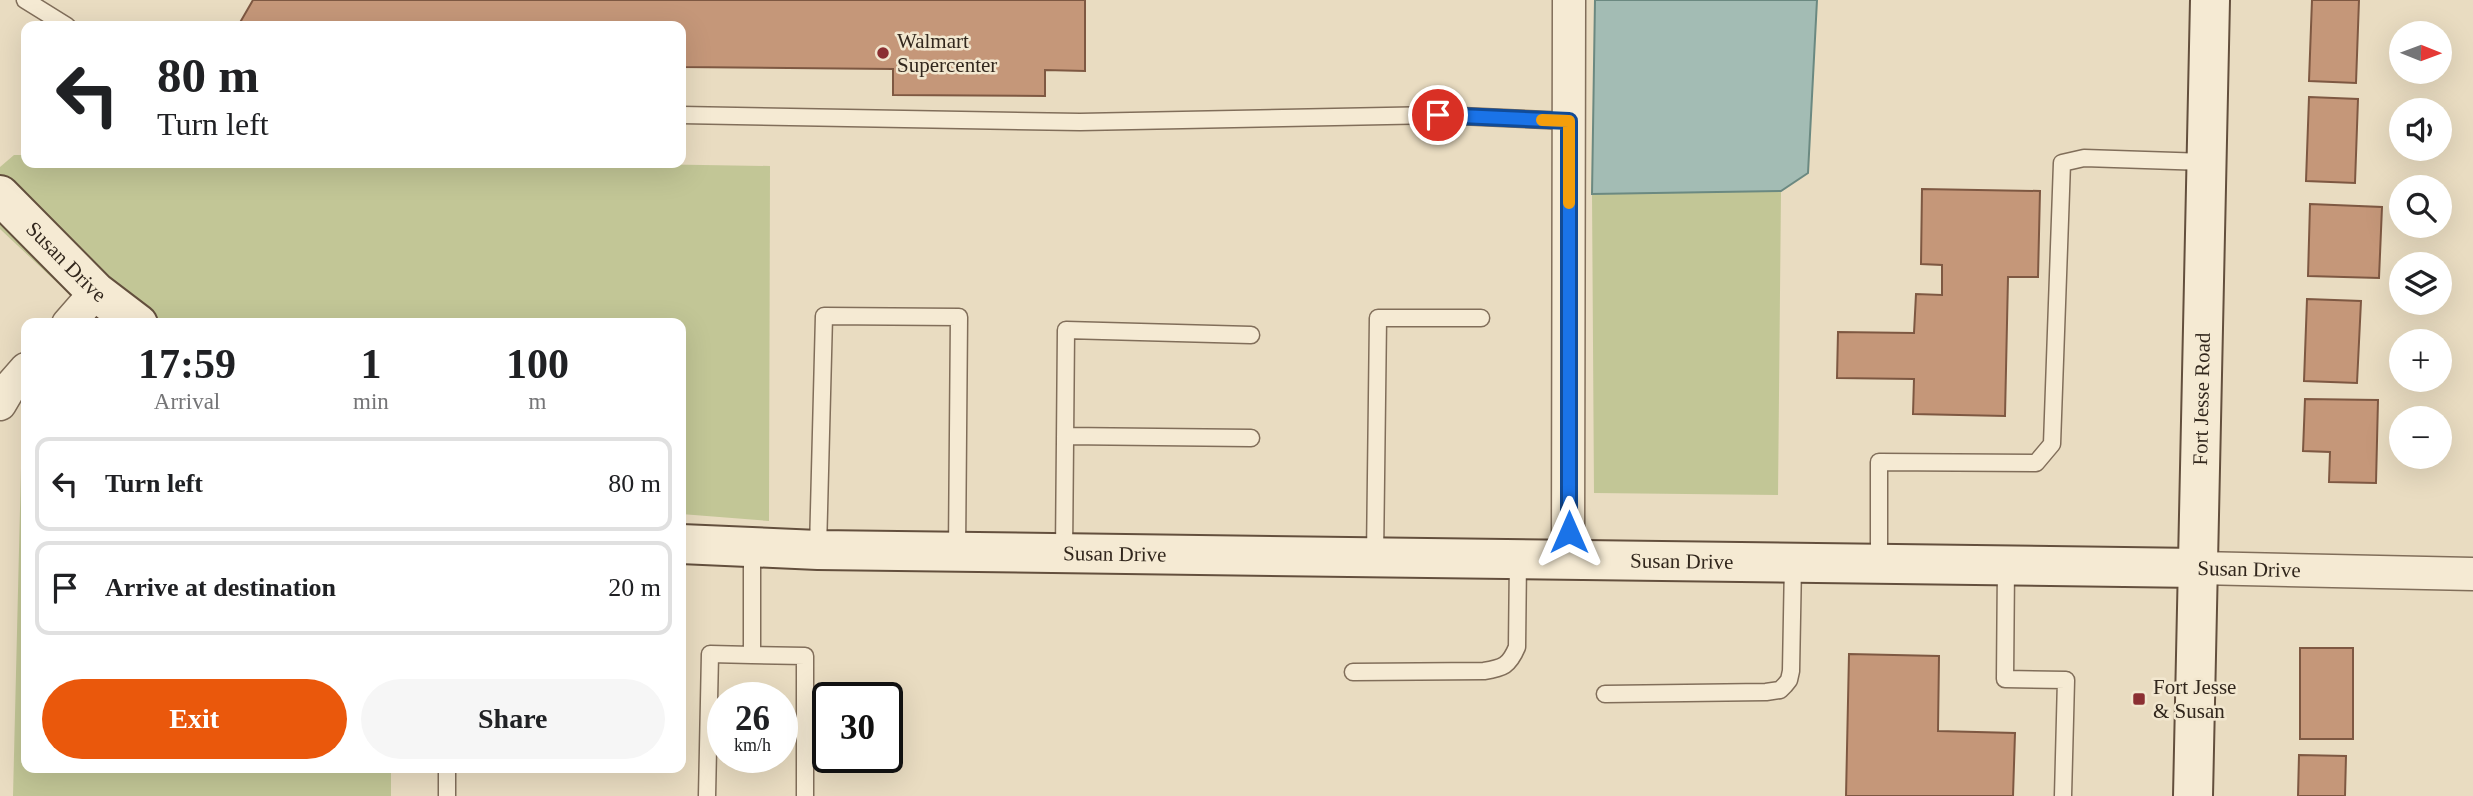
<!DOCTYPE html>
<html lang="en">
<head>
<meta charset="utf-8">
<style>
	:root { --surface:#fff; --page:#f6f6f6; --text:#202124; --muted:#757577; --line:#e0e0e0; --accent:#ea580c }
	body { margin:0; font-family:Georgia,serif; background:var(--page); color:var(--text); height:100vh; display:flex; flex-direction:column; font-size:26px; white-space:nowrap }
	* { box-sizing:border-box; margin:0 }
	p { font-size:23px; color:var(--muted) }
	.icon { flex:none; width:38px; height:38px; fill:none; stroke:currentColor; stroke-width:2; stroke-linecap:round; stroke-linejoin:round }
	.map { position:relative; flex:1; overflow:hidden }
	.drawer { position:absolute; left:21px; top:318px; width:665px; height:455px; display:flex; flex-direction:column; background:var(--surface); border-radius:14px; box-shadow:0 7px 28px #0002 }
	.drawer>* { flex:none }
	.top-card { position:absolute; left:21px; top:21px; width:665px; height:147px; border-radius:14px; box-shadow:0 7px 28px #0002; background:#fff; color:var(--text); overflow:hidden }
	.needle { width:46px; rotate:91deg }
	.buttons { position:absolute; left:2389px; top:21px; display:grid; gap:14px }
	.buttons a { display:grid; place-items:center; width:63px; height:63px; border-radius:50%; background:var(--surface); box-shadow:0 7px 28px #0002; font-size:35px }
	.speed { position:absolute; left:707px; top:682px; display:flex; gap:14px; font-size:35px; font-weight:700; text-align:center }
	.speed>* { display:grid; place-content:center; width:91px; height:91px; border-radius:50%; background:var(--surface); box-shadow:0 7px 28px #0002; line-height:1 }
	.speed small { font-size:18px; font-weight:400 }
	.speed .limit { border:4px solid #111; border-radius:10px; background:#fff; color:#111 }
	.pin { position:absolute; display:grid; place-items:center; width:60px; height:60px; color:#fff; margin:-30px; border:4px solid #fff; border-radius:50%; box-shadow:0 2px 7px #0007 }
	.me { position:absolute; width:77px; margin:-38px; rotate:0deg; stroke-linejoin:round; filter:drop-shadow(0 0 5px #0008) }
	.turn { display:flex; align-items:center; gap:24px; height:147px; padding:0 21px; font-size:32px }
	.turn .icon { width:91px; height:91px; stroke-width:2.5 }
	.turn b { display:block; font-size:49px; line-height:60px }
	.eta { display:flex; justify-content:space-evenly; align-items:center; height:119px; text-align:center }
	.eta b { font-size:42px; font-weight:700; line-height:49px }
	.primary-button { display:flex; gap:14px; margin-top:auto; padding:14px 21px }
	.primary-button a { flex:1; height:80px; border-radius:42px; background:var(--accent); color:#fff; font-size:28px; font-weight:700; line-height:80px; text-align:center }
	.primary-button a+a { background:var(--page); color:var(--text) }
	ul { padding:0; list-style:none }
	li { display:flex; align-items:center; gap:21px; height:94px; margin:0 14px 10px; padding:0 7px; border:4px solid var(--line); border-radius:14px }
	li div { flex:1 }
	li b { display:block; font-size:26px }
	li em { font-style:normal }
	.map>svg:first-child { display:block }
	.green { fill:#c2c696 }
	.water { fill:#a3bcb4; stroke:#6b8981; stroke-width:2 }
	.building { fill:#c59779; stroke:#7e5842; stroke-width:2 }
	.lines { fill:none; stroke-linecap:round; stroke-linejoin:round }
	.lane-casing { stroke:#816e5a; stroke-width:19 }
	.street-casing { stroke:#816e5a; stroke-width:35 }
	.secondary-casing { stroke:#634f3d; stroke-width:42 }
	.lane { stroke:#f5ead3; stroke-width:16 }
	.street { stroke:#f5ead3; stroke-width:32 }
	.secondary { stroke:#f5ead3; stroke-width:38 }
	.route-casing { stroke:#114b97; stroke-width:18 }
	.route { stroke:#1a73e8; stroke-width:12 }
	.slow { stroke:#f59e0b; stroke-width:12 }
	.poi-dot { fill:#8b2f32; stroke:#f2e7cf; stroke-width:2.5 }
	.labels { text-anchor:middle; stroke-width:5; stroke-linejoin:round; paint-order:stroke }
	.poi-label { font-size:21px; fill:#32271d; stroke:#f2e7cf; text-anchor:start }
	.street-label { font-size:21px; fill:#32271d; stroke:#f2e7cf }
</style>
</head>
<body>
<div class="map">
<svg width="2473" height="796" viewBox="0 0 2473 796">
	<rect width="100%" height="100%" fill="#e9dcc1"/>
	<!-- green -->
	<path class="green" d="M14 155H26V163H580L770 166 769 521 681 514V324H101L0 229V167Z
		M1781 191 1778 495 1594 493 1592 194Z
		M26 460V768H391V796H13L21 468Z"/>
	<!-- water -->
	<path class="water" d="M1595 0H1817L1808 173 1781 191 1592 194Z"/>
	<!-- building -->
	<path class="building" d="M253 0H1085V71L1045 70V96L893 95V69L681 67V26H238Z
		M2312 0H2359L2356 83 2309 81Z
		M2309 97 2358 99 2355 183 2306 181Z
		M1922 189 2040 191 2038 277H2008L2005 416 1913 414 1914 379 1837 378 1838 332 1914 333 1916 294 1942 295V265L1921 264Z
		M2310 204 2382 207 2379 278 2308 276Z
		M2307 299 2361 301 2357 383 2304 381Z
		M2305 399 2378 400 2376 483 2329 482 2330 452 2303 451Z
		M2300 648H2353V739H2300Z
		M1849 654 1939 656 1938 731 2015 733 2013 796H1846Z
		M2299 755 2346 756 2345 796H2298Z"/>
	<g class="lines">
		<!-- lane casing -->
		<g class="lane-casing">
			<path id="lane" d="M25 0 67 26
				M681 115 1080 122 1438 115 1569 121
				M1065 436 1251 438
				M752 548V655L805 656V796
				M818 549 824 316 959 317 957 551
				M1064 553 1066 330 1251 335
				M1375 557 1378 318H1481
				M1879 564V462L2036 463 2052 444 2062 163 2084 158 2206 162
				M2006 566 2005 679 2066 680 2063 796
				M1353 672 1484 671C1503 668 1509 666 1517 647L1518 559
				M1605 694 1766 692 1780 690 1785 685 1789 680 1791 671 1793 563
				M447 796V768
				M707 796 710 654 752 655"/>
		</g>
		<!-- street casing -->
		<g class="street-casing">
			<g id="street">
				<path d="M68 324 96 292"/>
				<path d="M0 404 10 387 26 369"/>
				<path d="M1568 560 1569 0"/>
				<path id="s1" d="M2198 568 2473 574"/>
			</g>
		</g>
		<!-- secondary casing -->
		<g class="secondary-casing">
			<g id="secondary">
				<path id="s2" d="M0 195 96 292 138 324"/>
				<path id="s3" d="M681 544 818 550 2198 568"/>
				<path id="s4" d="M2193 796 2210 0"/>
			</g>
		</g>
		<!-- lane -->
		<use href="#lane" class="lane"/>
		<!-- street -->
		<use href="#street" class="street"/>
		<!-- secondary -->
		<use href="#secondary" class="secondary"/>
	</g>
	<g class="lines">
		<!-- route casing -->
		<g class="route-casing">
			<path id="route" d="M1438 115 1569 121V532"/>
		</g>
		<!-- route -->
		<use href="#route" class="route"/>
		<!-- slow -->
		<path class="slow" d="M1542 120 1569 121V203"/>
	</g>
	<!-- markers -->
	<g class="poi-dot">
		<circle cx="883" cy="53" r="7"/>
		<rect x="2132" y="692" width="14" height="14" rx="3.5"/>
	</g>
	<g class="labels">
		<!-- poi labels -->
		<g class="poi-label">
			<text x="897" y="48">Walmart<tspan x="897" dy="24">Supercenter</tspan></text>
			<text x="2153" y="694">Fort Jesse<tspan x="2153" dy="24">&amp; Susan</tspan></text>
		</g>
		<!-- street labels -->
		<g class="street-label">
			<text dy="7" stroke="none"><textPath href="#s2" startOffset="94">Susan Drive</textPath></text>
			<text dy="7" stroke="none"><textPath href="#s4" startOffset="397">Fort Jesse Road</textPath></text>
			<text dy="7" stroke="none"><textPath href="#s3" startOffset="434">Susan Drive</textPath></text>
			<text dy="7" stroke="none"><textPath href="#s3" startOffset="1001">Susan Drive</textPath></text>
			<text dy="7" stroke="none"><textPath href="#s1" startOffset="51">Susan Drive</textPath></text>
		</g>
	</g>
</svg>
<div class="buttons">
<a><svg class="needle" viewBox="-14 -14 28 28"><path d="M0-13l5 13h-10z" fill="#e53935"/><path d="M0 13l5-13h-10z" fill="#757577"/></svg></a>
<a><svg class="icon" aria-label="sound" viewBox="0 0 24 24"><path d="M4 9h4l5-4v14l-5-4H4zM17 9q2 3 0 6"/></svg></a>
<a><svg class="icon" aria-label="search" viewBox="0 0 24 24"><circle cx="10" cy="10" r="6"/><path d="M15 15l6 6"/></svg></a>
<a><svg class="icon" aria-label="layers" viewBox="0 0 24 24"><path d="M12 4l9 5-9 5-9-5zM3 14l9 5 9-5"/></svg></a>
<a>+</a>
<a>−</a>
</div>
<div class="speed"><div>26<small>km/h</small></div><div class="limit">30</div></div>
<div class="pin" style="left:1438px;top:115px;background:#d93025"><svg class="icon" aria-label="arrive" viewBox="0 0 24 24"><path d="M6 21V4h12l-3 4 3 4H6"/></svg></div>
<svg class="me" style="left:1569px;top:532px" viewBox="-20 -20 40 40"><path d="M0-17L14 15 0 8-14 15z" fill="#1a73e8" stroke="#fff" stroke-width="4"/></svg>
<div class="top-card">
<div class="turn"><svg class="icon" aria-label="left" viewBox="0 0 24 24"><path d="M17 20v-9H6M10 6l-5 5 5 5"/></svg><div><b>80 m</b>Turn left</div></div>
</div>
<section class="drawer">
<div class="eta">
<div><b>17:59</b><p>Arrival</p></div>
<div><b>1</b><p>min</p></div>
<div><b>100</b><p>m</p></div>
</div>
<ul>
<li><svg class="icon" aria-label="left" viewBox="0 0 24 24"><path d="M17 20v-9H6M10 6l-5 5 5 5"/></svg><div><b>Turn left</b></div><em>80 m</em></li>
<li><svg class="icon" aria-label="arrive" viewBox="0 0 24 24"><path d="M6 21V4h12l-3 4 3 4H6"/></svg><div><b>Arrive at destination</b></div><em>20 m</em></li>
</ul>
<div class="primary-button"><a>Exit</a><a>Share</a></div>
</section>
</div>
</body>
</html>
